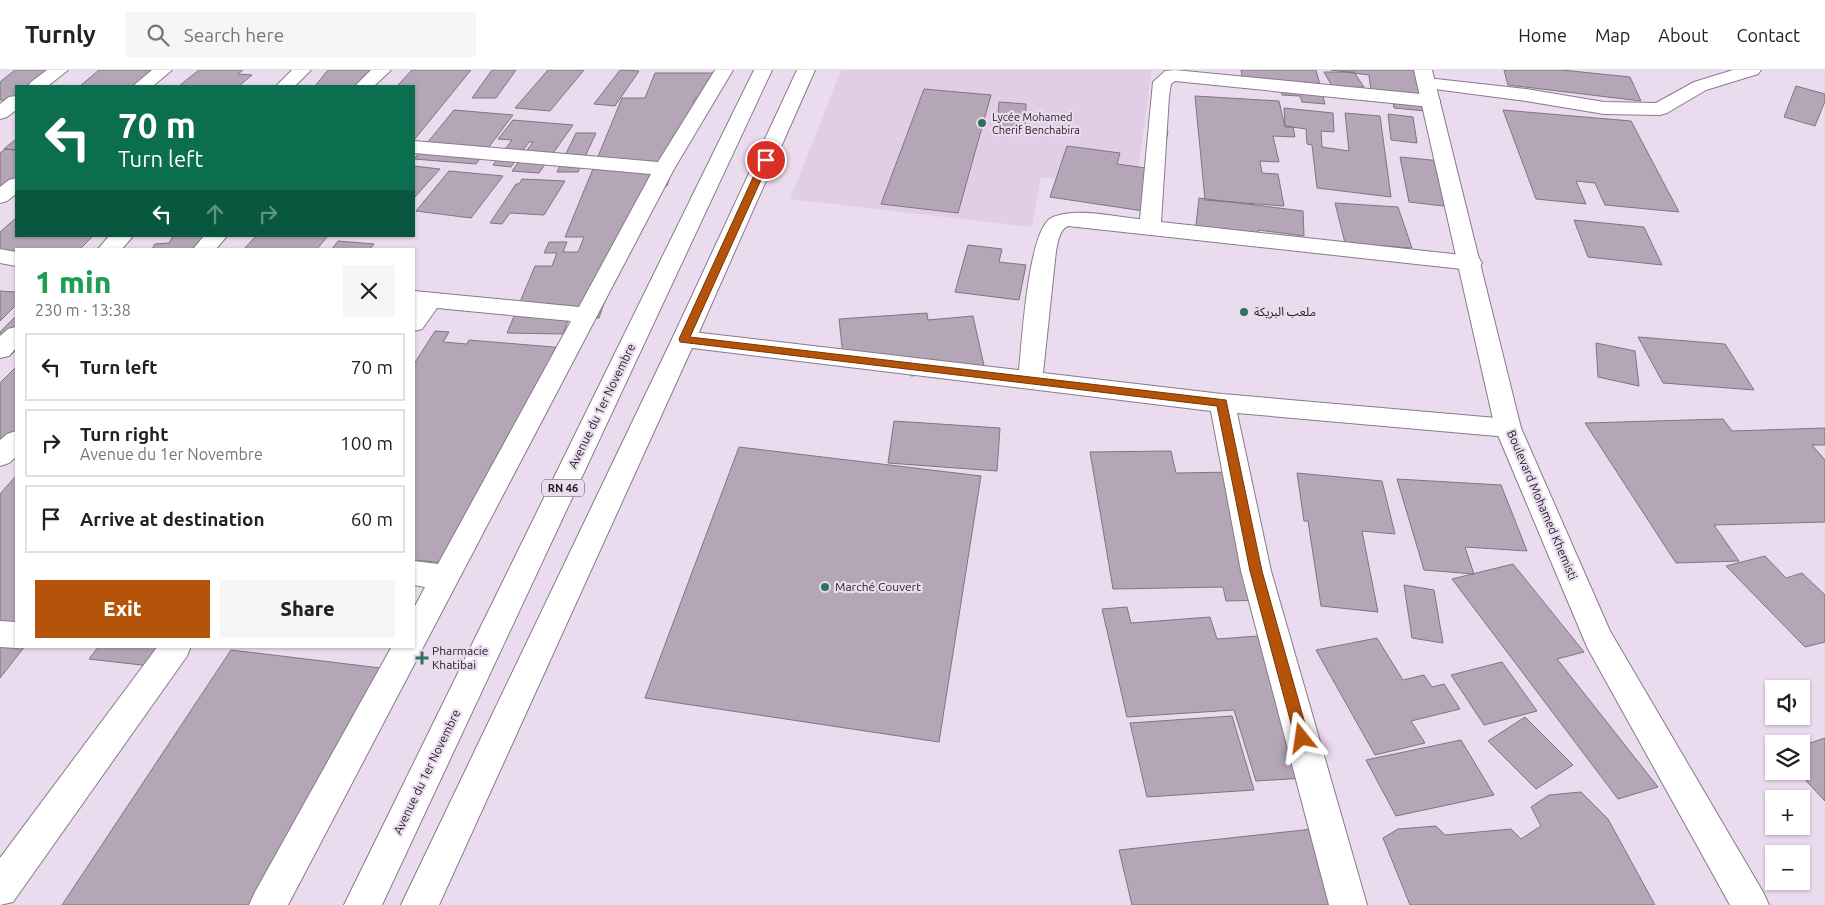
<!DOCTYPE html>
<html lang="en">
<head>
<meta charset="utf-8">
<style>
	:root { --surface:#fff; --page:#f6f6f6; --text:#222; --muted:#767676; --line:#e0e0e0; --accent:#b45309 }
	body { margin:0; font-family:Ubuntu,"Noto Sans Arabic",sans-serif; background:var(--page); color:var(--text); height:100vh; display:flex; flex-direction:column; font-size:19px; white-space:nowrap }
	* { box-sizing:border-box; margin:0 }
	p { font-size:16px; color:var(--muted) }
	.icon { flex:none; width:28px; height:28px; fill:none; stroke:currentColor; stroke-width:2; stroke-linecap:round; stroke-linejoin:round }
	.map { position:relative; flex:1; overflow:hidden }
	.details { position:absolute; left:15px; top:178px; width:400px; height:400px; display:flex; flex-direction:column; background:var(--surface); border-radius:0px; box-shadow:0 1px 4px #0004 }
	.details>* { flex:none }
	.guide { position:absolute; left:15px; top:15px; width:400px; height:152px; border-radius:0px; box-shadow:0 1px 4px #0004; background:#0b6e4f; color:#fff; overflow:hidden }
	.tools { position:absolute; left:1765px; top:610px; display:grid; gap:10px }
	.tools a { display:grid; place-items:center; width:45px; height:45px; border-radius:0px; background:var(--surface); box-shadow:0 1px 4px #0004; font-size:25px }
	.pin { position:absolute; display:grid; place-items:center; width:42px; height:42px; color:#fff; margin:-21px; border:2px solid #fff; border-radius:50%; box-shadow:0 1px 5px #0007 }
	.me { position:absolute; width:55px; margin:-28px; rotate:345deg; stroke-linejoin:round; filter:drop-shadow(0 0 4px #0008) }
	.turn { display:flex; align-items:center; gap:18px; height:105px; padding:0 20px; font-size:22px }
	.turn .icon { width:65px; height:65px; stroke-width:2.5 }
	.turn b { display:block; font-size:35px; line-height:42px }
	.lanes { display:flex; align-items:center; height:48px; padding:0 20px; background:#0003; justify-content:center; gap:25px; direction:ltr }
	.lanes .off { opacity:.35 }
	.round { display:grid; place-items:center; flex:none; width:52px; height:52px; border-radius:0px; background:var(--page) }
	.headline { display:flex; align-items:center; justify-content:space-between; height:85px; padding:0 20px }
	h1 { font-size:30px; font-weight:800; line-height:38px; color:#1e9e55 }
	.cta { display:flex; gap:10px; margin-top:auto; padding:10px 20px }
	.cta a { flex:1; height:58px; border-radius:0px; background:var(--accent); color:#fff; font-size:20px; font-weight:800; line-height:58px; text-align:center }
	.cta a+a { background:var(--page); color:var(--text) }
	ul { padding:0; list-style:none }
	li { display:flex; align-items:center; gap:15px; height:68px; margin:0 10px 8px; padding:0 10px; border:2px solid var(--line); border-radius:0px }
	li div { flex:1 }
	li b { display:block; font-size:19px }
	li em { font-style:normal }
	header { display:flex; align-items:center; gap:30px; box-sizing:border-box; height:70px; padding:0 25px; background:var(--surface); border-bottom:1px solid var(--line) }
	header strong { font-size:24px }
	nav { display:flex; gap:28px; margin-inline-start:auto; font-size:18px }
	.search { width:350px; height:45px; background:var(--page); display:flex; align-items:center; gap:12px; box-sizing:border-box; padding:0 18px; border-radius:0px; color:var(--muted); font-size:19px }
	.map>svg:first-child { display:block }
	.built { fill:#e2cde6 }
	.building { fill:#b4a5b7; stroke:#817384 }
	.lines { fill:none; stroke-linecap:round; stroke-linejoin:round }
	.minor-casing { stroke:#887a8b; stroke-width:2 }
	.major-casing { stroke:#887a8b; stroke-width:2 }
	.minor { fill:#fff; fill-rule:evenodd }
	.major { fill:#fff; fill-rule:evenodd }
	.route { fill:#b45309; stroke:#753606 }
	.poi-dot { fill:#31705c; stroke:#ebdbee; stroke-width:2 }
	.labels { text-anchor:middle; stroke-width:4.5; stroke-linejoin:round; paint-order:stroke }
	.far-poi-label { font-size:11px; fill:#201b21; stroke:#ebdbee; text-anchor:start }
	.shield { fill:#ebdbee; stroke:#5d555e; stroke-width:1 }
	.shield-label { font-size:11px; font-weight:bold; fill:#201b21 }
	.poi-label { font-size:12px; fill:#201b21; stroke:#ebdbee; text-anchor:start }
	.street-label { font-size:12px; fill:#201b21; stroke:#ebdbee }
</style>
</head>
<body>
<header>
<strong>Turnly</strong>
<div class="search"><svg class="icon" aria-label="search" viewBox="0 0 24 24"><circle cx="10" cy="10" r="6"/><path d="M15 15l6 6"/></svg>Search here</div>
<nav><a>Home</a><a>Map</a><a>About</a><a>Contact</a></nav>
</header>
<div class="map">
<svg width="1825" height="835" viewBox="0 0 1825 835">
	<rect width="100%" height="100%" fill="#ebdbee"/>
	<!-- built -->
	<path class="built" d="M841 0H1152L1136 117 1041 107 1032 157 790 129Z"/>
	<!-- building -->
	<path class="building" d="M15 0H62L43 16H16V31L0 30V12Z
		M99 0H164L146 16H80Z
		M199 0H243L238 4 252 5 239 16H179Z
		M328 0H380L368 16H315Z
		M412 0H471L414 70V16H397Z
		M492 0H516L496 28H472Z
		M548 0H584L550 41 515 38Z
		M620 0 639 1 615 36 594 34Z
		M1241 0H1316L1325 34 1302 32 1300 26 1282 25 1281 20 1244 18Z
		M1331 0H1417L1425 41 1394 38 1393 31 1372 28 1369 5Z
		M1504 0H1562L1630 7 1641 31 1508 15Z
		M1324 2H1354L1364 17 1333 18Z
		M655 3H713L705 28H695L667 116H644L599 248H569L563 264 507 263 535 196H552L557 183H544L549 172H567L563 182H578L584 167H565L622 28H645Z
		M1796 16 1825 24V31L1815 56 1784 47Z
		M924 19 991 25 958 143 881 134Z
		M1195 26 1279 31 1285 57H1293L1295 67 1273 66 1279 92 1260 91 1262 103 1278 104 1284 136 1205 130Z
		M999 32 1026 34 1025 60 997 58Z
		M1284 38 1333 43 1334 62 1321 61 1322 77 1349 81 1345 43 1380 46 1391 127 1317 118 1312 75 1307 74 1306 59 1285 56Z
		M454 40 513 45 476 94 414 89Z
		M1503 40 1631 51 1679 142 1605 135 1595 113 1576 111 1586 134 1536 129Z
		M1388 44 1413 47 1417 73 1391 70Z
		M513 50 573 55 539 103 512 101 533 72H529L511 97 493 95 512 70 498 69Z
		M1155 60 1168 62 1150 142 1050 127 1067 76 1120 83 1117 94 1146 98Z
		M576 63H596L578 102H557Z
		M16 69V80L4 79Z
		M5 79 16 80V115L9 120 0 119V83Z
		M1400 87 1441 91 1452 137 1409 132Z
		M414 96 440 99 414 128Z
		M449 101 503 106 471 148 416 141Z
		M522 109 565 111 544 145 510 143 502 154 490 153 516 114H519Z
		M1199 128 1303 141 1304 166 1258 160V173L1195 164Z
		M1335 133 1398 137 1412 178 1345 173Z
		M16 148V166H93L80 179H16V193L0 192V162Z
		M1574 150 1644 157 1662 195 1588 187Z
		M173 166H211L203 179H152L155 174 169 173Z
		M256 166H328L317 179H244Z
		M338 171 374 174 370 179H332Z
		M968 175 1002 179 999 192 1026 195 1019 230 955 222Z
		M0 221 16 222V235L0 251Z
		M927 243 928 250 973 246 985 300 911 306 908 289 844 295 839 249Z
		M16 246V280L10 286H0V262Z
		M435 261 449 262 443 272 467 274 469 270 565 278 457 494 414 490V294Z
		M1638 267 1725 274 1754 320 1663 313Z
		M1596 273 1635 281 1639 316 1598 307Z
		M16 297V384L0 383V313Z
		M1723 349 1732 361 1825 358V375H1812L1825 390V452L1714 455 1739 491 1676 493 1585 353Z
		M894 351 1000 358 997 401 888 393Z
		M739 377 981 406 939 672 645 628Z
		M1171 381 1176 403 1232 402 1270 530 1226 531 1223 517 1113 519 1090 382Z
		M1297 403 1382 411 1395 464 1362 461 1378 542 1321 536 1308 451H1304Z
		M16 406V576H25L0 608V424Z
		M1397 409 1501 415 1527 481 1465 477 1474 504 1424 500Z
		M1765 486 1786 508 1802 503 1825 525V572L1805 577 1726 496Z
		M1513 494 1584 582 1557 589 1658 717 1618 729 1452 509Z
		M1404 515 1434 520 1443 573 1412 568Z
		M1127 537 1131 553 1210 547 1217 569 1272 565 1323 707 1256 711 1234 640 1127 647 1102 539Z
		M1377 568 1403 610 1424 605 1432 617 1444 614 1460 639 1411 651 1425 673 1375 685 1316 580Z
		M99 576H183L168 598 89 589Z
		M231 580 389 599 263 835H62Z
		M1502 592 1537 641 1484 655 1451 605Z
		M1232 646 1254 720 1147 727 1130 653Z
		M1525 647 1573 695 1536 719 1488 671Z
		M1825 668V731L1797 701H1801V676Z
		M1461 670 1494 725 1396 746 1366 690Z
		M1581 722 1608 749 1655 835H1410L1383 768 1398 759 1436 756 1445 765 1511 759 1521 769 1541 756 1531 737 1549 725Z
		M1322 758 1350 835H1132L1119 780Z"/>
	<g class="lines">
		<!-- minor casing -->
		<g class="minor-casing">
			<path id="minor" d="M47 0H68L48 16H28L31 12Z
				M152 0H172L153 16H133Z
				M292 0H311L295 16H276Z
				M371 0H391L374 16H355Z
				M715 0H733L674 99 288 835H249L255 822 392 576H414V538L425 517 414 515V491L438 494 571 251 437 238 422 259 414 261V221L579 237 651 104 414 83V71L658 92Z
				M1175 0 1431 25 1438 27 1440 31 1438 35 1431 37 1175 11 1171 14 1169 26 1161 152 1471 186 1479 188 1482 193 1479 198 1471 200 1068 156C1059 160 1058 172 1056 181L1043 303 1222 324 1508 349 1517 351 1521 358 1517 365 1508 367 1237 343 1271 501 1367 835H1329L1241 501 1211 341 684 277 676 275 672 269 676 263 684 261 1019 300C1022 273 1028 156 1053 147 1077 137 1115 147 1140 149L1153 12 1165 1Z
				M1733 0H1761L1758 4 1706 20 1667 43 1660 45 1604 44 1526 31 1427 18 1421 17 1418 13 1421 9 1427 8 1526 19 1604 32 1656 33 1694 12Z
				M16 26V40L7 47 0 49V34L9 27Z
				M16 108V124L7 131 0 133V117L9 110Z
				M109 166H133L122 179H98Z
				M204 166H227L216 179H193Z
				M0 179 16 182V196L0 193Z
				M16 257V278L9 286 0 288V266L8 259Z
				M16 361V387L9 393 0 396V370L7 364Z
				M0 551 16 552V576H22L16 578 0 577Z
				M158 576H191L187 586 13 832 0 835V788Z"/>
		</g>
		<!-- major casing -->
		<g class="major-casing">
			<path id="major" d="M754 0H772L382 835H344Z
				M797 0H815L696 269 439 835H401L672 269Z
				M1414 0H1432L1521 358 1610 561 1763 822 1769 835H1730L1587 577 1495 358Z"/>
		</g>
		<!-- minor -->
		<use href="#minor" class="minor"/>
		<!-- major -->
		<use href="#major" class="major"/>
	</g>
	<!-- route -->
	<path class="route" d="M766 87 770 90 690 267 1226 330 1262 501 1309 668 1307 673 1302 674 1297 673 1295 668 1250 501 1217 336 680 272 679 269 761 90Z"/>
	<!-- markers -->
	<g class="poi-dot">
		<circle cx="982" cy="53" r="5"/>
		<circle cx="1244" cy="242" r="5"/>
		<circle cx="825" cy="517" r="5"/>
		<path d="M419.5 580.5h5v5h5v5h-5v5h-5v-5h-5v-5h5z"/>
	</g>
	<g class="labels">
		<!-- far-poi labels -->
		<g class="far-poi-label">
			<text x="992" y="51">Lycée Mohamed<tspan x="992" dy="13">Cherif Benchabira</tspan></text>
		</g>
		<!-- shield labels -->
		<rect class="shield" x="542" y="409.5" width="42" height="17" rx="4"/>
		<g class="shield-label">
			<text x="563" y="422">RN 46</text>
		</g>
		<!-- poi labels -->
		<g class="poi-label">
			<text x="1254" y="246">ملعب البريكة</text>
			<text x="835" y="521">Marché Couvert</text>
			<text x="432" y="585">Pharmacie<tspan x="432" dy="14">Khatibai</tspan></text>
		</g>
		<!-- street labels -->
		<g class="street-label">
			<text transform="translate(602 336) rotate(-64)" y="4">Avenue du 1er Novembre</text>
			<text transform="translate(1542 435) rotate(67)" y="4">Boulevard Mohamed Khemisti</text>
			<text transform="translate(427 702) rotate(-64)" y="4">Avenue du 1er Novembre</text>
		</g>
	</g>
</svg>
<div class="tools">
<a><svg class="icon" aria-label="sound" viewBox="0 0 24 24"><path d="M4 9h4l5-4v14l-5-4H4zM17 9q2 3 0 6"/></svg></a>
<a><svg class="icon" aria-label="layers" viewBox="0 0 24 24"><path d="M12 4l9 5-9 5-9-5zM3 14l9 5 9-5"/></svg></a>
<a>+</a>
<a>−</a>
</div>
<div class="pin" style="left:766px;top:90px;background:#d93025"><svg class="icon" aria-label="arrive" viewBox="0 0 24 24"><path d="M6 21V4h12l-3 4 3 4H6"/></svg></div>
<svg class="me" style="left:1302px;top:668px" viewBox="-20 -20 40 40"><path d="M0-17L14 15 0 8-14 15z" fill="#b45309" stroke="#fff" stroke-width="4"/></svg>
<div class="guide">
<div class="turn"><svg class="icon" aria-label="left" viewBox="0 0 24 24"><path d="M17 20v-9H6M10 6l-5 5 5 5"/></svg><div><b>70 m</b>Turn left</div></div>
<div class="lanes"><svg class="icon" aria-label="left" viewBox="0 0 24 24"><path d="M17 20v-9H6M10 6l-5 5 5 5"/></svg><svg class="icon off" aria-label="ahead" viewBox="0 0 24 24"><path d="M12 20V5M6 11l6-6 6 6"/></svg><svg class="icon off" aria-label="right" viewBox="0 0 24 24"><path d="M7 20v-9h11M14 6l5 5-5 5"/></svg></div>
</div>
<section class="details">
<div class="headline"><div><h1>1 min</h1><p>230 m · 13:38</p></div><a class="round"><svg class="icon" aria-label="close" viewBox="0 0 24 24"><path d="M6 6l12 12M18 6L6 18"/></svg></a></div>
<ul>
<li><svg class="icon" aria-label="left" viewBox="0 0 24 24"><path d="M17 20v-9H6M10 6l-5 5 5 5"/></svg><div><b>Turn left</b></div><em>70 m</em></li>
<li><svg class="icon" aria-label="right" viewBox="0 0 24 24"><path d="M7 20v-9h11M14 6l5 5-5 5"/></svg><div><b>Turn right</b><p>Avenue du 1er Novembre</p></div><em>100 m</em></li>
<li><svg class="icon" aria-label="arrive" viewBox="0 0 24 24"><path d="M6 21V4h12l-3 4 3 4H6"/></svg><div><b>Arrive at destination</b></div><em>60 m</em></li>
</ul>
<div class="cta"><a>Exit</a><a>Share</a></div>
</section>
</div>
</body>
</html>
